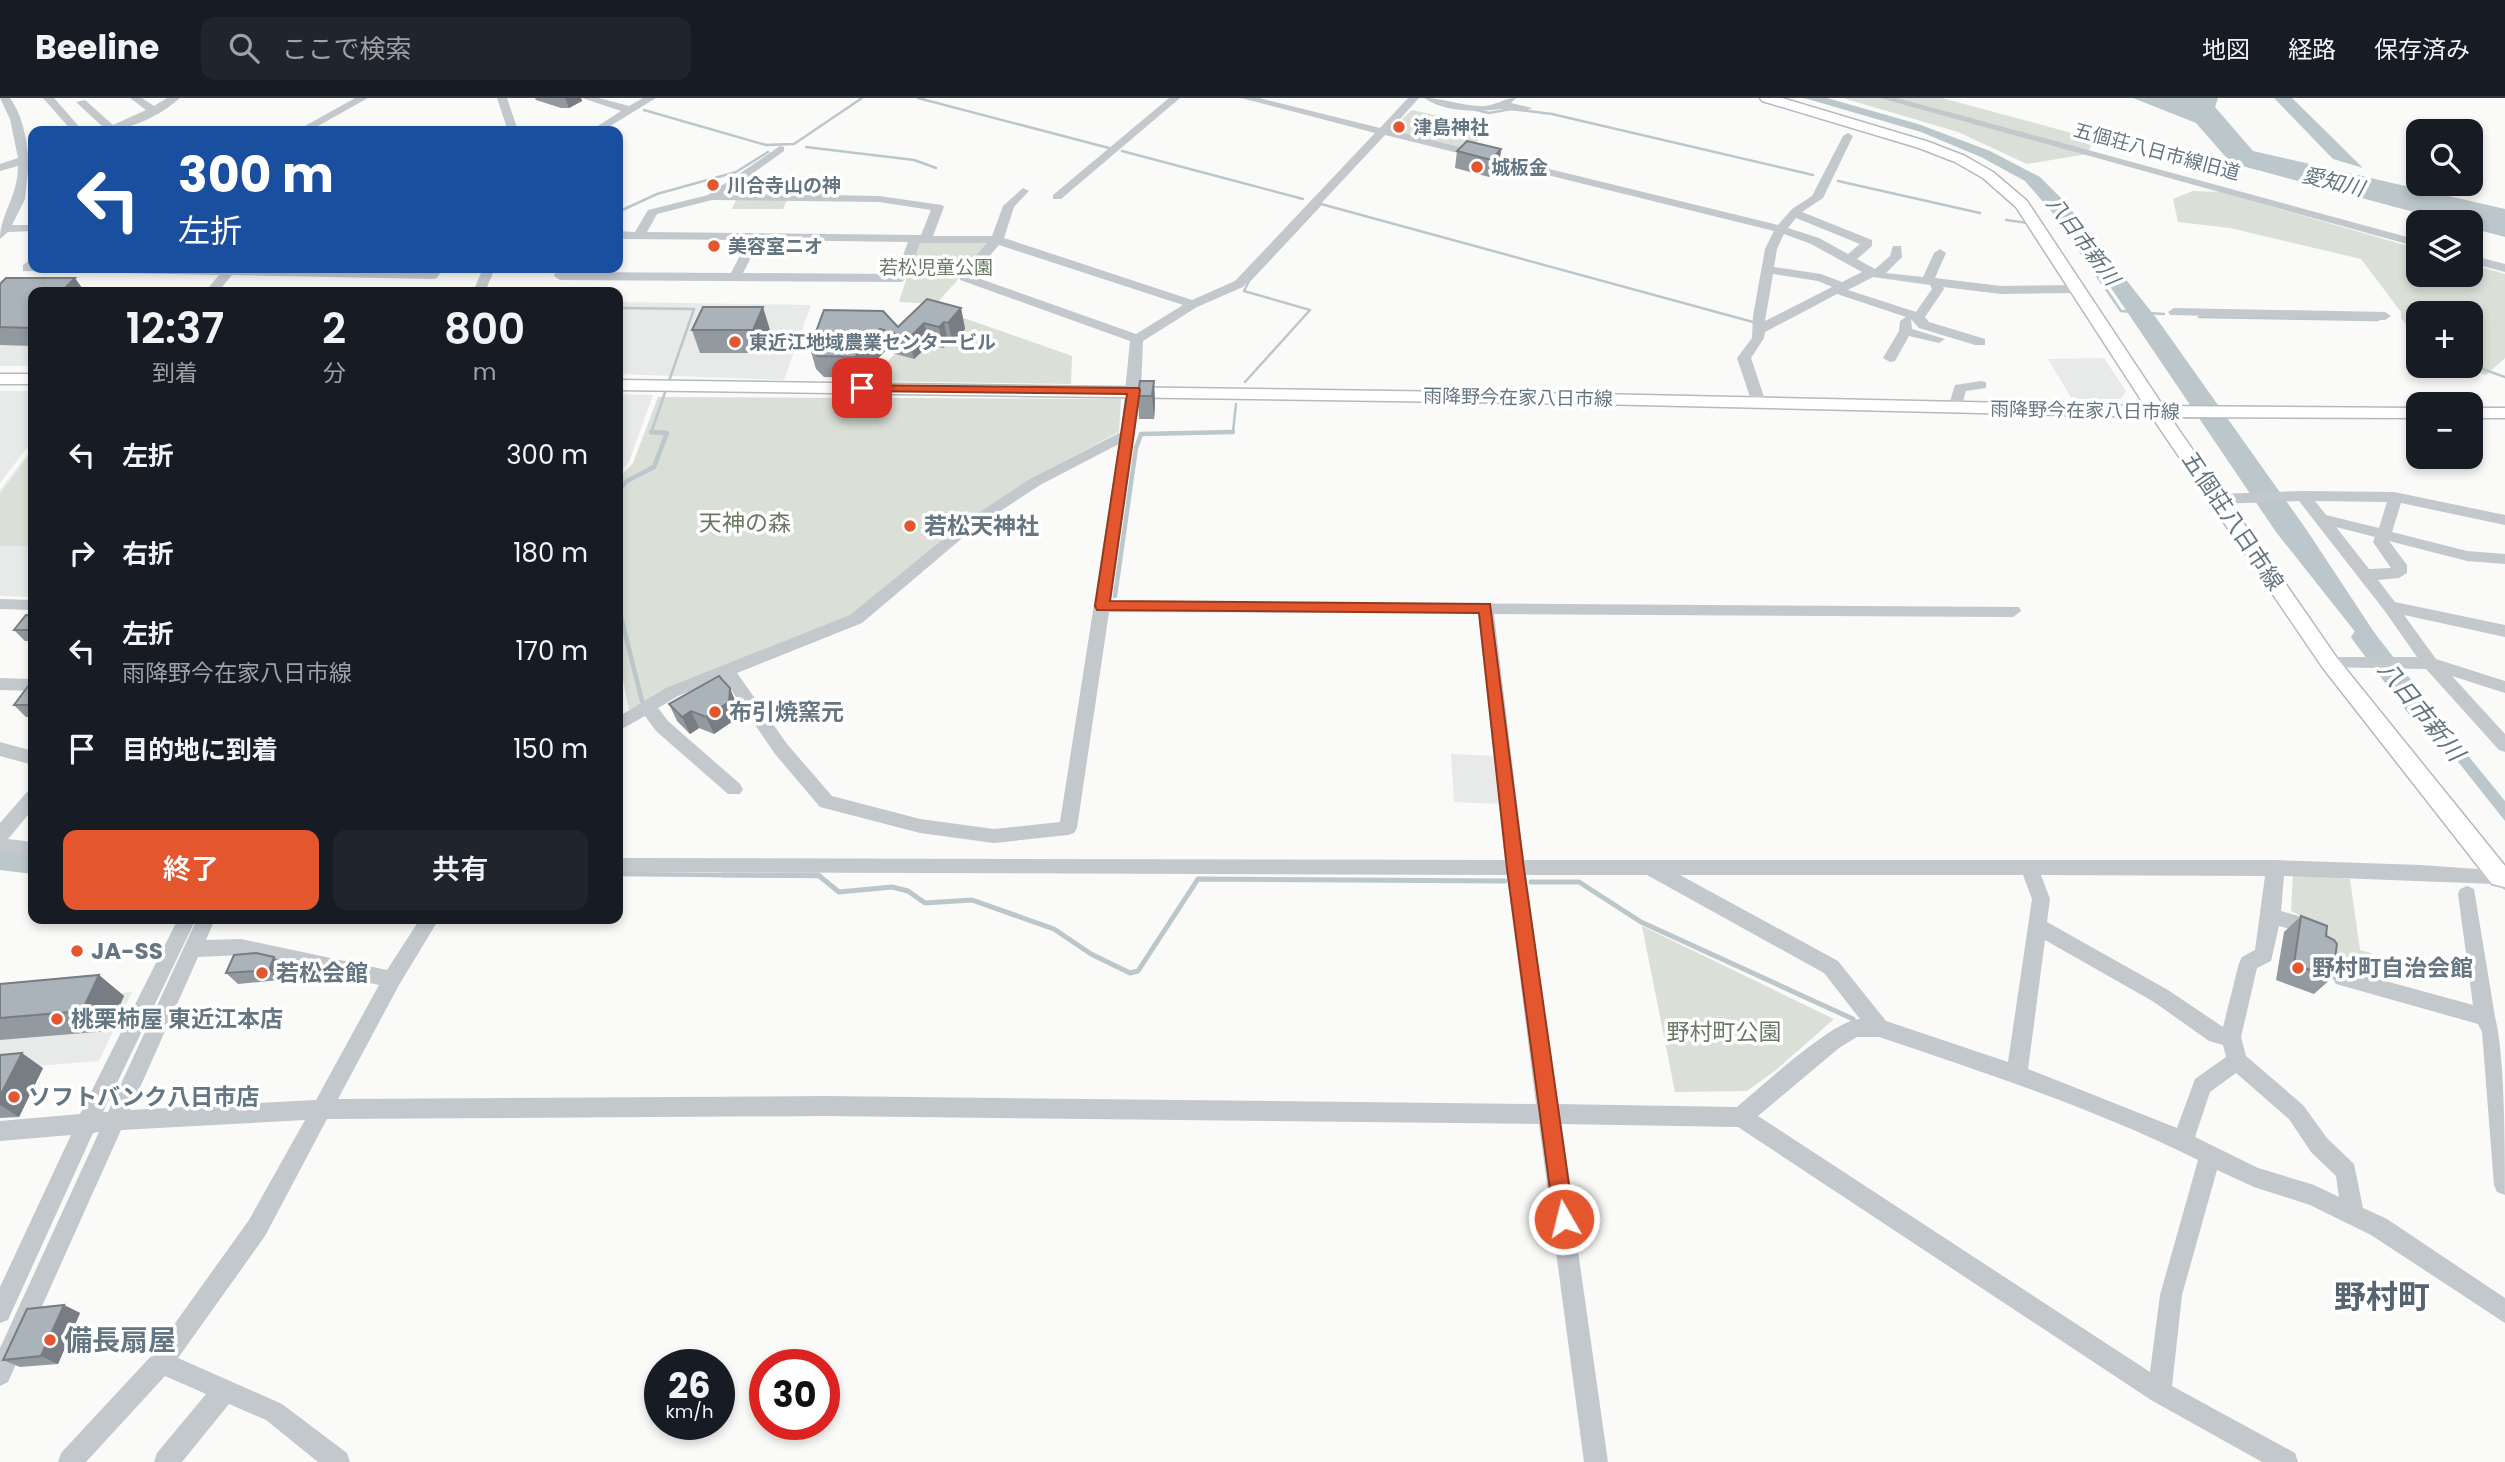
<!DOCTYPE html>
<html lang="ja">
<head>
<meta charset="utf-8">
<style>
	:root { --surface:#171b24; --page:#20242c; --text:#f1f3f6; --muted:#9ea1a6; --line:#363941; --accent:#e4572e }
	body { margin:0; font-family:Poppins,"Noto Sans JP",sans-serif; background:var(--page); color:var(--text); height:100vh; display:flex; flex-direction:column; font-size:26px; white-space:nowrap }
	* { box-sizing:border-box; margin:0 }
	p { font-size:23px; color:var(--muted) }
	.icon { flex:none; width:38px; height:38px; fill:none; stroke:currentColor; stroke-width:2; stroke-linecap:round; stroke-linejoin:round }
	.map { position:relative; flex:1; overflow:hidden }
	.details { position:absolute; left:28px; top:189px; width:595px; height:637px; display:flex; flex-direction:column; background:var(--surface); border-radius:14px; box-shadow:0 4px 10px #0003 }
	.details>* { flex:none }
	.hud { position:absolute; left:28px; top:28px; width:595px; height:147px; border-radius:14px; box-shadow:0 4px 10px #0003; background:#1a4fa0; color:#fff; overflow:hidden }
	.tools { position:absolute; left:2406px; top:21px; display:grid; gap:14px }
	.tools a { display:grid; place-items:center; width:77px; height:77px; border-radius:14px; background:var(--surface); box-shadow:0 4px 10px #0003; font-size:35px }
	.speed { position:absolute; left:644px; top:1251px; display:flex; gap:14px; font-size:35px; font-weight:700; text-align:center }
	.speed>* { display:grid; place-content:center; width:91px; height:91px; border-radius:50%; background:var(--surface); box-shadow:0 4px 10px #0003; line-height:1 }
	.speed small { font-size:18px; font-weight:400 }
	.speed .limit { border:10px solid #d22; background:#fff; color:#111 }
	.pin { position:absolute; display:grid; place-items:center; width:60px; height:60px; color:#fff; margin:-30px; border-radius:14px; box-shadow:0 4px 10px #0006 }
	.me { position:absolute; width:77px; margin:-38px; rotate:352deg; stroke-linejoin:round; filter:drop-shadow(0 0 5px #0008) }
	.turn { display:flex; align-items:center; gap:24px; height:147px; padding:0 35px; font-size:32px }
	.turn .icon { width:91px; height:91px; stroke-width:2.5 }
	.turn b { display:block; font-size:49px; line-height:60px }
	.eta { display:flex; justify-content:space-evenly; align-items:center; height:119px; text-align:center }
	.eta b { font-size:42px; font-weight:600; line-height:49px }
	.button { display:flex; gap:14px; margin-top:auto; padding:14px 35px }
	.button a { flex:1; height:80px; border-radius:14px; background:var(--accent); color:#fff; font-size:28px; font-weight:600; line-height:80px; text-align:center }
	.button a+a { background:var(--page); color:var(--text) }
	ul { padding:0; list-style:none }
	li { display:flex; align-items:center; gap:21px; height:98px; padding:0 35px }
	li div { flex:1 }
	li b { display:block; font-size:26px }
	li em { font-style:normal }
	header { display:flex; align-items:center; gap:42px; box-sizing:border-box; height:98px; padding:0 35px; background:var(--surface); border-bottom:2px solid var(--line) }
	header strong { font-size:33px }
	nav { display:flex; gap:38px; margin-inline-start:auto; font-size:24px }
	.search { width:490px; height:63px; background:var(--page); display:flex; align-items:center; gap:18px; box-sizing:border-box; padding:0 24px; border-radius:14px; color:var(--muted); font-size:26px }
	.map>svg:first-child { display:block }
	.built { fill:#e8e9e9 }
	.green { fill:#dadfd7 }
	.water { fill:#bbc7cb }
	.lines { fill:none; stroke-linecap:round; stroke-linejoin:round }
	.stream-far2 { stroke:#bbc7cb; stroke-width:2.5 }
	.stream-far1 { stroke:#bbc7cb; stroke-width:4.5 }
	.stream { stroke:#bbc7cb; stroke-width:5 }
	.river { fill:#bbc7cb; fill-rule:evenodd }
	.major-casing { stroke:#b5babe; stroke-width:3 }
	.minor { fill:#c3c8cc; fill-rule:evenodd }
	.major { fill:#fff; fill-rule:evenodd }
	.wall { fill:#929a9f }
	.shaded-wall { fill:#777d82 }
	.building { fill:#aab3b9; stroke:#777d82; stroke-width:2 }
	.route { fill:#e4572e; stroke:#94391e; stroke-width:2 }
	.poi-dot { fill:#e4572e; stroke:#fff; stroke-width:2.5 }
	.labels { text-anchor:middle; stroke-width:7; stroke-linejoin:round; paint-order:stroke }
	.far-poi-label { font-size:19px; font-weight:bold; fill:#657683; stroke:#fff; text-anchor:start }
	.far-street-label { font-size:19px; fill:#657683; stroke:#fff }
	.far-park-label { font-size:19px; fill:#687a64; stroke:#fff }
	.far-water-label { font-size:21px; font-style:italic; fill:#60757c; stroke:#fff }
	.street-label { font-size:23px; fill:#657683; stroke:#fff }
	.park-label { font-size:23px; fill:#687a64; stroke:#fff }
	.poi-label { font-size:23px; font-weight:bold; fill:#657683; stroke:#fff; text-anchor:start }
	.water-label { font-size:24px; font-style:italic; fill:#60757c; stroke:#fff }
	.near-poi-label { font-size:28px; font-weight:bold; fill:#657683; stroke:#fff; text-anchor:start }
	.near-quarter-label { font-size:32px; font-weight:bold; fill:#57646e; stroke:#fff }
</style>
</head>
<body>
<header>
<strong>Beeline</strong>
<div class="search"><svg class="icon" aria-label="search" viewBox="0 0 24 24"><circle cx="10" cy="10" r="6"/><path d="M15 15l6 6"/></svg>ここで検索</div>
<nav><a>地図</a><a>経路</a><a>保存済み</a></nav>
</header>
<div class="map">
<svg width="2505" height="1364" viewBox="0 0 2505 1364">
	<rect width="100%" height="100%" fill="#fafaf8"/>
	<!-- built -->
	<path class="built" d="M0 198H33V268H0Z
		M618 204 811 207 784 282 618 276Z
		M2104 260 2126 293 2121 301H2072L2048 261Z
		M0 293H33V342L0 385Z
		M618 296 653 297 629 364 618 377Z
		M33 349V499L0 498V392Z
		M1451 656 1496 658 1500 706 1454 704Z
		M132 894 99 963 0 971V905Z"/>
	<!-- green -->
	<path class="green" d="M1843 0H1942L2094 41 2087 56 2027 66 1958 34Z
		M1412 12 1489 29 1470 52 1389 33Z
		M2193 93 2221 94 2418 151V177H2471V166L2505 176V260L2486 277 2455 268H2471V215H2418V243L2401 220V214L2361 161 2230 130 2178 124 2173 101Z
		M736 102H787L783 111H732Z
		M919 142 992 144 936 206 899 204Z
		M938 211 1072 258 1071 286 869 283Z
		M658 299 1121 301 1119 334 1029 382 853 517 701 577 629 612 618 556V381L633 365Z
		M33 352V448H0V396Z
		M2293 776 2350 781 2360 852 2371 855 2376 885 2350 877 2320 827 2291 813Z
		M1642 828 1834 921 1776 972 1747 993 1675 994Z"/>
	<!-- water -->
	<path class="water" d="M1804 0H1827L1918 26 1990 53 2040 79 2065 104 2157 221 2306 431 2403 578 2505 703V723L2276 434 2088 156 2025 83 1981 59 1921 34Z
		M2133 0H2218L2215 9 2253 53 2505 111V139L2471 130V124H2451L2231 65 2196 25Z
		M2274 0H2292L2363 70 2333 61Z"/>
	<g class="lines">
		<!-- stream-far2 -->
		<path class="stream-far2" d="M918 0 1109 50
			M1472 11 1489 15 1511 11 1552 16 1813 77
			M644 12 766 47 794 46 862 0
			M806 49 914 62 936 70
			M1122 53 1303 101
			M1838 83 1980 115
			M618 114 657 96 736 74 768 54
			M2006 122 2028 125
			M2071 140 2121 213 2132 214
			M80 194H121
			M618 210 694 211 651 335H667
			M2148 215 2164 216
			M2199 219 2378 222
			M2416 224 2418 227
			M2471 267 2505 279
			M1245 284 1310 212 1244 193 1249 183 1321 106 1753 224
			M1172 335 1233 334 1236 306"/>
		<!-- stream-far1 -->
		<path class="stream-far1" d="M33 372V377
			M618 393 627 383 654 369 667 335 651 334
			M1115 498 1136 350 1141 336 1233 334
			M618 507 642 603
			M618 776 820 778"/>
		<!-- stream -->
		<path class="stream" d="M722 777H818L839 794 892 789 908 793 925 805 972 802 1054 831 1091 856 1130 875 1138 873 1198 781 1505 783
			M1531 784H1579L1641 824 1853 921"/>
		<!-- river -->
		<path class="river" d="M2364 530 2373 533 2429 605 2433 612 2429 619 2420 622 2411 619 2355 545 2351 539 2355 533Z
			M0 748 33 752V776L0 772Z"/>
		<!-- major casing -->
		<g class="major-casing">
			<path id="major" d="M1760 0H1782L1929 44 1965 58 1993 74 2027 103 2163 308 2418 310V320L2170 319 2337 560 2505 768V789L2492 786 2323 570 2152 319 1596 306 618 292V282L1596 296 2145 308 2016 109 1983 80 1955 64 1919 50 1762 3Z
				M0 276H33V286H0Z
				M2471 310H2505V320H2471Z"/>
		</g>
		<!-- minor -->
		<path class="minor" d="M0 0H10C22 17 26 37 28 57L33 56V63L29 64 25 101 12 127H33V133L8 134 0 141C0 117 18 98 18 68L0 73V66L18 60 10 21Z
			M43 0H54L83 33H72Z
			M130 0H142L154 8 167 0H180C160 18 128 33 101 33L104 30 76 4 85 2 113 27 146 12Z
			M355 0H368L309 33H296Z
			M497 0H507L518 33H508Z
			M582 0H599L629 8 643 0H656L602 33H590L621 13Z
			M1169 0H1180L1061 101H1053V97Z
			M1241 0H1259L1380 30 1408 0H1419L1390 32 1778 127 1792 111 1812 98 1843 38 1848 35 1853 38 1823 100 1802 114 1872 142V148L1857 161 1875 171 1890 158 1893 148H1901L1902 159 1886 175 1923 179 1934 155 1940 151 1946 155 1935 180 2001 188 2079 187 2085 191 2079 195 2001 196 1943 189 1944 191 1925 219 1929 224 1985 241V247H1975L1919 230 1911 221 1912 231 1945 241 1939 245 1909 238 1895 263 1890 264 1883 260 1899 233 1900 223 1906 219 1837 196 1765 234 1764 240 1751 260 1766 305 1759 309 1752 305 1737 260 1752 240 1753 218 1765 151 1774 133 1385 37 1243 189 1197 209 1143 243 1141 292 1110 503 2019 509 2021 513 2013 519 1494 516 1524 762H2275L2421 767 2505 773V792L2495 786 2284 778 2281 813 2321 824 2349 873 2473 907 2458 796 2460 791 2467 788 2474 791 2495 919C2505 957 2505 1052 2505 1097L2497 1094 2494 1087 2482 934 2478 926 2336 886 2308 836 2279 828 2271 863 2257 870 2241 939 2246 958 2303 1007 2327 1040 2354 1066 2363 1110 2387 1121 2505 1200V1225L2371 1137 2310 1107 2254 1089 2217 1072 2182 1197 2172 1288 2295 1355 2298 1364H2262L2151 1302 1738 1029 1560 1026 1608 1364H1584L1539 1026 825 1018 327 1021 265 1138 178 1260 282 1306 347 1355 350 1364H318L266 1322 229 1306 182 1364H154L157 1355 206 1296 165 1278 86 1364H58L61 1355 153 1256 249 1122 305 1022 121 1032 8 1284 0 1288V1250L99 1034 93 1035 8 1222 0 1225V1189L71 1037 0 1043V1023L80 1016 178 821H196L103 1014H108L197 821H215L206 842 241 841 387 872 420 821H439L399 887 338 1001 825 998 1536 1006 1507 777 618 774V760L1505 762 1478 515 1109 514 1077 730 1074 735 1068 737 994 745 920 735 820 709 775 656 723 580 678 598 658 610 668 623 740 686 743 691 740 696H728L656 633 645 618 618 633V619L666 590 850 517 963 425 1030 381 1121 334 1130 243 960 182V176L987 145H920L907 180 901 184 560 182 554 178 557 170H569L568 174 731 175 748 142 618 141V133L635 134 648 112 708 97 780 48 784 49V53L724 96 818 97 824 81 830 78 836 81 829 97 879 98 942 107 944 109 933 138H992L1003 108 1023 90 1029 93 1014 109 1004 140 1192 202 1235 183 1375 35ZM712 102 879 104 931 112 921 137 647 134 657 116ZM1796 120 1860 146 1848 156 1819 140 1788 130ZM1784 136 1811 146 1862 174 1842 184 1821 176 1774 169 1777 151ZM760 142 908 144 896 176 743 175ZM999 147 1183 207 1136 236 972 178ZM1773 176 1818 183 1832 189 1765 223ZM1873 179 1930 187 1932 191 1916 214 1848 192ZM1119 346 1060 724 994 731 920 721 832 698 787 646 737 575 862 525 973 431 1040 387ZM1526 777H1647L1824 875 1860 921C1834 921 1760 990 1737 1009L1557 1006ZM1680 777H2023L2032 801 2008 964 1886 923 1838 863ZM2041 777 2265 778 2255 852 2242 859 2239 865 2223 929 2168 892 2047 824 2050 801ZM2045 842 2154 904 2209 943 2223 947 2226 959 2195 981 2177 1030 2028 971ZM241 857 379 887 316 1002 130 1012 198 859ZM1857 939H1879C1987 975 2097 1012 2198 1062L2160 1197 2150 1274 1758 1018 1839 950ZM2236 975 2289 1021 2311 1054 2336 1078 2339 1099 2314 1087 2258 1070 2195 1039 2210 994Z
			M1424 0C1444 0 1464 9 1485 8 1497 7 1504 0 1516 0L1511 5 1532 10C1523 16 1511 10 1500 11 1476 14 1444 14 1424 0Z
			M1880 0H1897L2418 142V149Z
			M2471 157 2505 166V174L2471 165Z
			M33 160V170L429 173 431 170H443L437 180 433 181 232 177 218 194H205L219 177 23 173V167Z
			M483 170H495L485 194H473Z
			M2174 210 2385 214 2391 218 2385 222 2170 217 2168 214Z
			M1981 283 1986 284V290L1966 293 1960 313H1950L1948 310 1955 287Z
			M2303 393 2394 394 2505 417V427L2401 405 2392 434 2467 453 2505 456V466L2467 463 2389 443 2407 467V475L2399 480 2378 482 2395 504 2505 527V539L2404 517 2436 561 2505 583V595L2452 578 2505 636V654L2499 652 2426 571 2324 569 2322 565 2324 561 2330 559H2417L2384 512 2299 403 2217 406 2210 401 2217 396ZM2315 403 2387 404 2379 430 2326 417ZM2336 429 2375 439 2373 444 2391 470 2369 471Z
			M0 501 33 502V512L0 511Z
			M0 580 33 581V593L0 592Z
			M0 644 33 653V667L0 658Z
			M33 692V711L8 741 33 744V758L0 754V725L27 694Z"/>
		<!-- major -->
		<use href="#major" class="major"/>
	</g>
	<!-- wall -->
	<path class="wall" d="M535 0H581L582 3 569 10H561L536 2Z
		M1501 51 1499 68 1489 79 1455 70 1457 53Z
		M442 170H472L471 173 444 174Z
		M527 170H551L550 173H529Z
		M0 186 33 194V248L0 247Z
		M961 210 965 231 953 246 948 245 943 250 929 247 914 261 885 253 860 280 824 279 816 271 810 250 824 212 898 229Z
		M692 232H770L760 255H700Z
		M1154 283 1155 306 1154 321H1139L1138 298Z
		M33 517V543H25L14 532Z
		M33 583V619H26L14 607Z
		M669 606 737 607 736 621 714 636 699 630 690 636 677 623Z
		M2301 818 2326 838 2332 880 2314 896 2276 882 2284 834Z
		M285 869 280 882 238 886 226 875Z
		M99 877 124 898 108 933 0 942V886Z
		M0 957 43 970 19 1019 0 1020Z
		M64 1207 80 1215 58 1266 20 1269 3 1262Z"/>
	<!-- shaded-wall -->
	<path class="shaded-wall" d="M565 0H581L582 3 569 10Z
		M1501 51 1499 68 1489 79 1491 62Z
		M75 180 85 194H61Z
		M763 209 770 232 760 255 753 232Z
		M961 210 965 231 953 246 948 225Z
		M944 224 948 245 943 250 939 229Z
		M924 225 929 247 914 261 909 240Z
		M880 231 885 253 860 280 855 259Z
		M1154 283 1155 306 1154 321 1152 298Z
		M730 590 737 607 736 621 714 636 706 619Z
		M691 613 699 630 690 636 682 619Z
		M274 859 285 869 280 882 269 872Z
		M99 877 124 898 108 933 82 913Z
		M22 955 43 970 19 1019 0 1007V998Z
		M64 1207 80 1215 58 1266 41 1258Z"/>
	<!-- building -->
	<path class="building" d="M1467 43 1501 51 1491 62 1457 53Z
		M6 180H75L61 194H33V230L0 229V186Z
		M927 201 961 210 948 225 944 224 939 229 924 225 909 240 880 231 855 259 818 258 810 250 824 212 883 213 898 229Z
		M703 209H763L753 232H692Z
		M1140 283H1154L1152 298H1138Z
		M26 517H33V532H14Z
		M719 578 730 590 729 604 706 619 691 613 682 619 669 606Z
		M32 583H33V607H14Z
		M2301 818 2327 828 2326 838 2334 842 2337 846 2332 880 2294 866Z
		M256 855 274 859 269 872 226 875 234 857Z
		M99 877 82 913 0 920V886Z
		M22 955 0 998V957Z
		M64 1207 41 1258 3 1262 27 1211Z"/>
	<!-- route -->
	<path class="route" d="M862 287 1139 290 1140 292 1110 503 1490 506 1524 771 1574 1121 1571 1128 1564 1130 1557 1128 1554 1121 1507 771 1479 515 1097 512 1095 508 1127 296 857 293V288Z"/>
	<!-- markers -->
	<g class="poi-dot">
		<circle cx="1399" cy="29" r="7"/>
		<circle cx="1477" cy="69" r="7"/>
		<circle cx="713" cy="87" r="7"/>
		<circle cx="714" cy="148" r="7"/>
		<circle cx="735" cy="244" r="7"/>
		<circle cx="910" cy="428" r="7"/>
		<circle cx="715" cy="614" r="7"/>
		<circle cx="77" cy="853" r="7"/>
		<circle cx="2298" cy="870" r="7"/>
		<circle cx="262" cy="875" r="7"/>
		<circle cx="57" cy="921" r="7"/>
		<circle cx="14" cy="999" r="7"/>
		<circle cx="50" cy="1242" r="7"/>
	</g>
	<g class="labels">
		<!-- far-poi labels -->
		<g class="far-poi-label">
			<text x="1413" y="36">津島神社</text>
			<text x="1491" y="76">城板金</text>
			<text x="727" y="94">川合寺山の神</text>
			<text x="728" y="155">美容室ニオ</text>
			<text x="749" y="251">東近江地域農業センタービル</text>
		</g>
		<!-- far-street labels -->
		<g class="far-street-label">
			<text transform="translate(2157 53) rotate(15)" y="7">五個荘八日市線旧道</text>
			<text transform="translate(1518 299) rotate(1)" y="7">雨降野今在家八日市線</text>
			<text transform="translate(2085 312) rotate(1)" y="7">雨降野今在家八日市線</text>
		</g>
		<!-- far-park labels -->
		<g class="far-park-label">
			<text x="936" y="176">若松児童公園</text>
		</g>
		<!-- far-water labels -->
		<g class="far-water-label">
			<text transform="translate(2333 84) rotate(14)" y="7">愛知川</text>
			<text transform="translate(2083 143) rotate(53)" y="7">八日市新川</text>
		</g>
		<!-- street labels -->
		<g class="street-label">
			<text transform="translate(2233 423) rotate(56)" y="8">五個荘八日市線</text>
		</g>
		<!-- park labels -->
		<g class="park-label">
			<text x="745" y="433">天神の森</text>
			<text x="1724" y="942">野村町公園</text>
		</g>
		<!-- poi labels -->
		<g class="poi-label">
			<text x="924" y="436">若松天神社</text>
			<text x="729" y="622">布引焼窯元</text>
			<text x="91" y="861">JA-SS</text>
			<text x="2312" y="878">野村町自治会館</text>
			<text x="276" y="883">若松会館</text>
			<text x="71" y="929">桃栗柿屋 東近江本店</text>
			<text x="28" y="1007">ソフトバンク八日市店</text>
		</g>
		<!-- water labels -->
		<g class="water-label">
			<text transform="translate(2421 613) rotate(51)" y="8">八日市新川</text>
		</g>
		<!-- near-poi labels -->
		<g class="near-poi-label">
			<text x="64" y="1252">備長扇屋</text>
		</g>
		<!-- near-quarter labels -->
		<g class="near-quarter-label">
			<text x="2382" y="1210">野村町</text>
		</g>
	</g>
</svg>
<div class="tools">
<a><svg class="icon" aria-label="search" viewBox="0 0 24 24"><circle cx="10" cy="10" r="6"/><path d="M15 15l6 6"/></svg></a>
<a><svg class="icon" aria-label="layers" viewBox="0 0 24 24"><path d="M12 4l9 5-9 5-9-5zM3 14l9 5 9-5"/></svg></a>
<a>+</a>
<a>−</a>
</div>
<div class="speed"><div>26<small>km/h</small></div><div class="limit">30</div></div>
<div class="pin" style="left:862px;top:290px;background:#d93025"><svg class="icon" aria-label="arrive" viewBox="0 0 24 24"><path d="M6 21V4h12l-3 4 3 4H6"/></svg></div>
<svg class="me" style="left:1564px;top:1121px" viewBox="-20 -20 40 40"><circle r="17" fill="#e4572e" stroke="#fff" stroke-width="3"/><path d="M0-11L8 9 0 5-8 9z" fill="#fff"/></svg>
<div class="hud">
<div class="turn"><svg class="icon" aria-label="left" viewBox="0 0 24 24"><path d="M17 20v-9H6M10 6l-5 5 5 5"/></svg><div><b>300 m</b>左折</div></div>
</div>
<section class="details">
<div class="eta">
<div><b>12:37</b><p>到着</p></div>
<div><b>2</b><p>分</p></div>
<div><b>800</b><p>m</p></div>
</div>
<ul>
<li><svg class="icon" aria-label="left" viewBox="0 0 24 24"><path d="M17 20v-9H6M10 6l-5 5 5 5"/></svg><div><b>左折</b></div><em>300 m</em></li>
<li><svg class="icon" aria-label="right" viewBox="0 0 24 24"><path d="M7 20v-9h11M14 6l5 5-5 5"/></svg><div><b>右折</b></div><em>180 m</em></li>
<li><svg class="icon" aria-label="left" viewBox="0 0 24 24"><path d="M17 20v-9H6M10 6l-5 5 5 5"/></svg><div><b>左折</b><p>雨降野今在家八日市線</p></div><em>170 m</em></li>
<li><svg class="icon" aria-label="arrive" viewBox="0 0 24 24"><path d="M6 21V4h12l-3 4 3 4H6"/></svg><div><b>目的地に到着</b></div><em>150 m</em></li>
</ul>
<div class="button"><a>終了</a><a>共有</a></div>
</section>
</div>
</body>
</html>
